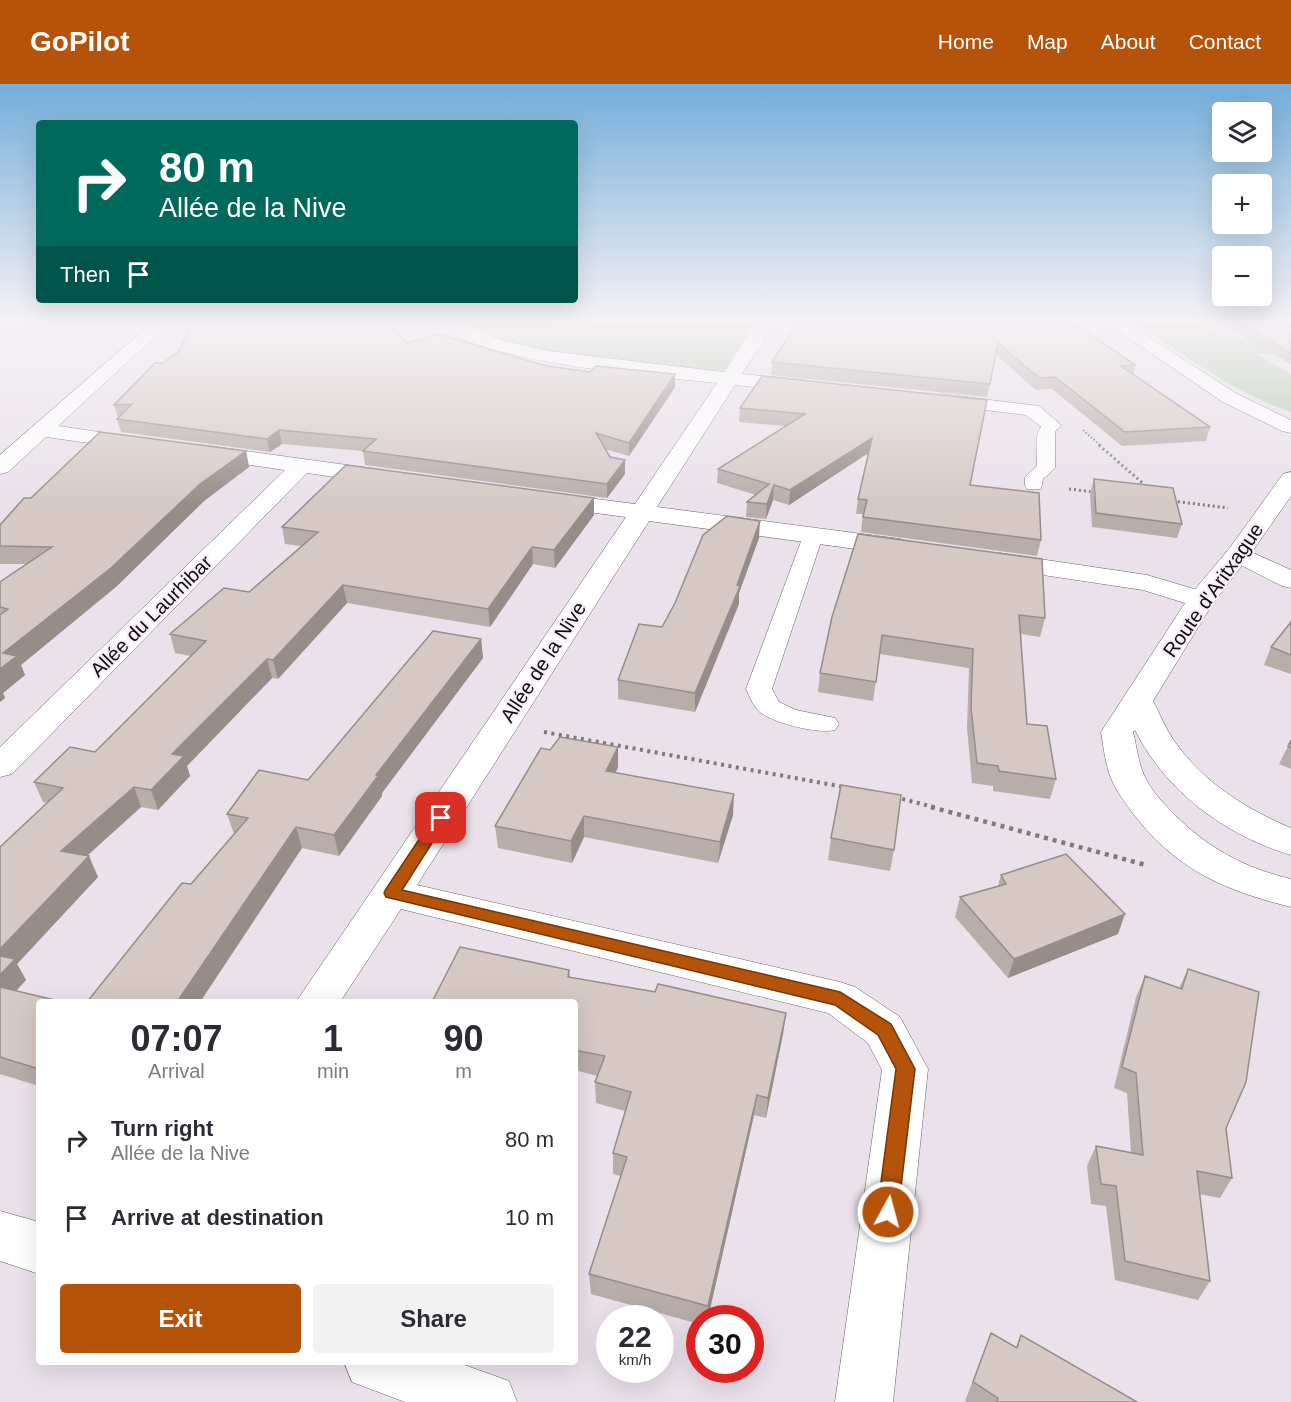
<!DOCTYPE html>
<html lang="en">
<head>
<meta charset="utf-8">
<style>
	:root { --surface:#fff; --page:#f2f2f3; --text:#2b2b33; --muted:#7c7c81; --accent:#b45309 }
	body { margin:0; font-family:Arial,sans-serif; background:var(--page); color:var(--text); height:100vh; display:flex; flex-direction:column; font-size:22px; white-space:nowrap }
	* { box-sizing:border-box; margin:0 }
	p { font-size:20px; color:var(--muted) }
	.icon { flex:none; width:33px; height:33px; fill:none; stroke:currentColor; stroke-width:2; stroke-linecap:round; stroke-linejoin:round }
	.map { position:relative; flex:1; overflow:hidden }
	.side { position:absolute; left:36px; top:915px; width:542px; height:366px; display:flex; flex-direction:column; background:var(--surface); border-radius:6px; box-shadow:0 6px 24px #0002 }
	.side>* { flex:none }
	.top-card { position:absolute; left:36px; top:36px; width:542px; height:183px; border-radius:6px; box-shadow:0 6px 24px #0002; background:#00695c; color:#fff; overflow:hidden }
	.tools { position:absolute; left:1212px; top:18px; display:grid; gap:12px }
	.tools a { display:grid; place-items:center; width:60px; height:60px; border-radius:6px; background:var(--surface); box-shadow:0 6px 24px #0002; font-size:30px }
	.speed { position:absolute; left:596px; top:1221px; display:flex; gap:12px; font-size:30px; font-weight:700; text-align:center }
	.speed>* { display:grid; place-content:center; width:78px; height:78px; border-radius:50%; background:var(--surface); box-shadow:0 6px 24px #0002; line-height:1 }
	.speed small { font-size:15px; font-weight:400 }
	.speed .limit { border:9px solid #d22; background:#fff; color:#111 }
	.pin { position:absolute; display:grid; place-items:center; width:51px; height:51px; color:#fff; margin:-26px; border-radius:12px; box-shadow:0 3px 9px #0006 }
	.me { position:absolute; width:66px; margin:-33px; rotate:7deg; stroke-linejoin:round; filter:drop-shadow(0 0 4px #0008) }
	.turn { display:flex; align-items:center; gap:21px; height:126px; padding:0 24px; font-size:27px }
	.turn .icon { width:78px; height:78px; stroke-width:2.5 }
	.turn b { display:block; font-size:42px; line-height:51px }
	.then { display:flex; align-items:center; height:57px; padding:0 24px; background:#0003; gap:12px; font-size:22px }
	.eta { display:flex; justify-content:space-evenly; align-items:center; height:102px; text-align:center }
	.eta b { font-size:36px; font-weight:700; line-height:42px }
	.button { display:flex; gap:12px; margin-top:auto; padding:12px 24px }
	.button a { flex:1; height:69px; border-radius:6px; background:var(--accent); color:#fff; font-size:24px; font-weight:700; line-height:69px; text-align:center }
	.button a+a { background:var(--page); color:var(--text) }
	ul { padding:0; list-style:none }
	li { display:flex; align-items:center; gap:18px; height:78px; padding:0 24px }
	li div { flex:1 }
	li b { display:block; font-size:22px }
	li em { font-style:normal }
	header { display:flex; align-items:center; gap:36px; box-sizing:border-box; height:84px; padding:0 30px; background:var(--accent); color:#fff }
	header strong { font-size:28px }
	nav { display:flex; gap:33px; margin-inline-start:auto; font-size:21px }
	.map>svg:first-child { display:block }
	.green { fill:#b2cbae }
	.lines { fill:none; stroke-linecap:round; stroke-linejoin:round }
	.service-casing { stroke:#675f66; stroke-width:1 }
	.minor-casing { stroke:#675f66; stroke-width:1 }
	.tertiary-casing { stroke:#675f66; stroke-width:1 }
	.path-far3 { stroke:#7f797f; stroke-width:2; stroke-dasharray:1.5 2; stroke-linecap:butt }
	.path-far2 { stroke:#7f797f; stroke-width:3; stroke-dasharray:2 3; stroke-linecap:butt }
	.path-far1 { stroke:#7f797f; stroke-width:4; stroke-dasharray:3 4.5; stroke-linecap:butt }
	.path { stroke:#7f797f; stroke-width:4.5; stroke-dasharray:4 5; stroke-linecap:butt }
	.service { fill:#fff; fill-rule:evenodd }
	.minor { fill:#fff; fill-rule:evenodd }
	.tertiary { fill:#fff; fill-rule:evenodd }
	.wall { fill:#b8ada9 }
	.shaded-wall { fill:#968d89 }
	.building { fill:#d6c9c4; stroke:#968d89; stroke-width:1.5 }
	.route { fill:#b45309; stroke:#753606; stroke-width:1.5 }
	.labels { text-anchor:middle; stroke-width:4.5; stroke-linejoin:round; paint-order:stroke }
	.street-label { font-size:20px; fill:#100d10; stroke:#f8eef7 }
</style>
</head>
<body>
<header>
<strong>GoPilot</strong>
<nav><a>Home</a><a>Map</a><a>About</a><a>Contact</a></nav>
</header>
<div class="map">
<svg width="1291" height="1318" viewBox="0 0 1291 1318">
	<rect width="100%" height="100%" fill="#eae1ea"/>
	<!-- green -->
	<path class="green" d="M460 237H755L725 285 710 288 559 271 503 256Z
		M1133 237H1197L1227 255 1291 252V268L1257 270 1291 290V328C1234 309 1183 270 1133 237Z"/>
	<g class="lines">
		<!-- service casing -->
		<g class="service-casing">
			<path id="service" d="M1051 336 1057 337 1060 341 1055 348V384L1043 395 1041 405H1027L1025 401V393L1037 382C1037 366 1032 341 1051 336Z
				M813 446 820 448 823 452 772 605 779 618 796 626 835 634 839 640 835 646C818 650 777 640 761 629 754 624 750 613 746 605L803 452 806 448Z"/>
		</g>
		<!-- minor casing -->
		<g class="minor-casing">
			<path id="minor" d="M154 237H172L58 342 147 355 150 360 147 365 139 366 46 353 8 388 0 390V371Z
				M437 237H458L498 255 548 267 724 288 758 237H775L742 290 804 296 811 298 814 302 811 306 804 308 735 301 657 423 900 455 909 458 913 463 909 468 900 471 649 437 417 801 840 898 855 903 900 933 928 985 893 1318H835L882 986 868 959 828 929 401 825 340 918H296L626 433 550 423 542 421 538 416 542 411 550 409 635 420 717 299C662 293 468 278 437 237Z
				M942 310 1039 322 1061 341 1058 345 1051 347 1044 345 1026 331 935 320 932 316 935 312Z
				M202 361 383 386 391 388 394 393 391 398 383 400 307 389 12 690 0 693V663L285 386 194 373 191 368 194 363Z
				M1238 462 1291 486V504L1282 502 1229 475 1225 470 1229 465Z
				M999 469 1147 491 1211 510 1215 516 1211 522 1201 524 1143 506 990 483 986 477 990 471Z
				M0 1127 39 1138V1190L0 1177Z
				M344 1278H456L509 1297 517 1318H405L352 1298Z"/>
		</g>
		<!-- tertiary casing -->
		<g class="tertiary-casing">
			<path id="tertiary" d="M1104 237H1124L1237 310 1291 336V349L1282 347 1223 318Z
				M1291 388V412L1247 475 1213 519 1153 617C1160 630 1166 646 1175 658 1203 698 1246 725 1291 744V771C1226 752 1165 707 1135 646L1133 648C1137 663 1138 679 1145 693 1151 706 1162 718 1173 729 1206 763 1244 784 1291 795V823C1226 807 1177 786 1135 732 1125 719 1114 704 1109 689 1105 676 1103 661 1101 648L1191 510 1229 465 1283 390Z"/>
		</g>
		<!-- path-far3 -->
		<path class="path-far3" d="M1083 346 1101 362"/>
		<!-- path-far2 -->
		<path class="path-far2" d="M1099 361 1147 403
			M1069 405 1094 408
			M1173 417 1228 424"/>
		<!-- path-far1 -->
		<path class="path-far1" d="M544 648 844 703
			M895 713 937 724"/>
		<!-- path -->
		<path class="path" d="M931 723 1146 781"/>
		<!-- service -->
		<use href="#service" class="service"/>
		<!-- minor -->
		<use href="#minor" class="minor"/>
		<!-- tertiary -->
		<use href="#tertiary" class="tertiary"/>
	</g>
	<!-- wall -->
	<path class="wall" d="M1071 237 1135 281 1133 290 1210 343 1206 357 1122 362 1052 305 1036 306 996 271 987 313 771 291 772 278Z
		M1217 237H1291V280Z
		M407 259 590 288 675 290V303L629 372 605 365 610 373 625 390 607 414 365 381 363 367 282 360 270 368 121 348 117 335 118 334 114 321 163 279Z
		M762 292 970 401 1041 456 1037 472 861 448 863 430H856L858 415 868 369 789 421 773 416 766 435 746 433 747 418 756 411 717 399 718 385 786 342 739 338 740 324Z
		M246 367 249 383 204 417 117 502 21 581 25 591 3 609 5 614 0 618V498L27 480H0V441L31 414Z
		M1094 395 1182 440 1177 454 1092 443 1090 409Z
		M594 431 555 484 533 480 490 543 347 519 278 595 272 594 187 682 190 692 158 726 141 723 87 772 98 793 17 880 26 896 16 907 39 918V1002L0 990V763L47 719 43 718 34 698 95 668 191 572 175 569 170 550 249 508 301 462 285 460 282 443Z
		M858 450 1045 534 1040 553 1021 550 1027 640 1056 695 1050 715 993 707V702L972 699 967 644 969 584 880 570 873 617 818 608 820 589Z
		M759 454 739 509V520L695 628 618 615V596Z
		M1291 538V590L1264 581 1271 563Z
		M481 555 483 574 382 709V712L339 772 302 764 200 918H87L191 800 234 750 227 730 308 696Z
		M1291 656V685L1279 680Z
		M618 683 616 688 733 731 718 779 584 753 572 779 498 764 495 742Z
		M831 754 894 766 890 787 828 776Z
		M1001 791 1118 850 1008 894 955 833 960 813 998 802Z
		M1188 885 1226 1044 1232 1094 1220 1114 1199 1110 1210 1197 1198 1216 1115 1196 1106 1122 1091 1120 1087 1082 1096 1062 1131 1069 1127 1009 1114 1004 1136 913 1145 892 1179 904Z
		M569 886 570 893 786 929 783 950 766 1034 754 1031 708 1234H699V1240L591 1210 589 1190 621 1092 613 1090V1069L625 1027 596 1019 595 998 598 992 574 986V918H432Z
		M991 1249 1016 1263 1021 1251 1137 1318H967L965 1317Z"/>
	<!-- shaded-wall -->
	<path class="shaded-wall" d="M675 290V303L629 372V359Z
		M279 346 282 360 270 368 267 355Z
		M872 354 870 368 789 421 790 406Z
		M246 367 249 383 204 417 117 502 21 581 25 591 3 609 5 614 0 618V585L3 569 200 400Z
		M625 376V390L607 414V400Z
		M774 401 773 416 766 435 767 420Z
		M594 414V431L555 484 554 466Z
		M760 437 759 454 739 509V520L695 628V609Z
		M532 463 533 480 490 543 488 525Z
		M343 501 347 519 278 595 273 576Z
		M481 555 483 574 382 709V712L339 772 334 751 376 691Z
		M267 575 272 594 187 682 190 692 158 726 151 706 172 670Z
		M618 663V683L606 707V687Z
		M134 703 141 723 70 787 61 767Z
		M734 710 733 731 718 779 720 758Z
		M584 732V753L572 779 571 757Z
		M296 743 302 764 200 918H177Z
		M89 772 98 793 17 880 26 896 2 922 0 918V865Z
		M1125 830 1118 850 1008 894 1014 875Z
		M786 929 783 950 766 1034 768 1014Z
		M757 1011 754 1031 708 1234H707L708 1222Z"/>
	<!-- building -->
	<path class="building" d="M196 237H387L407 259 438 250 546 282 590 288 596 282 675 290 629 359 596 349 610 373 625 376 607 400 363 367 376 355 279 346 267 355 117 335 132 320 114 321 155 279H163L180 266 188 245Z
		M796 237H1071L1135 281 1121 282 1210 343 1125 348 1055 293 1039 294 998 259 990 300 772 278 789 252Z
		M1235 237H1291V269Z
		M762 292 987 316 970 401 1039 409 1041 456 863 433 867 416 858 415 872 354 790 406 774 401 767 420 747 418 769 400 718 385 805 330 740 324Z
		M100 348 246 367 200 400 111 484 3 569 17 572 0 585V531L8 525 0 523V498L52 463 0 462V441L24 414H31Z
		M346 381 594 414 554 466 532 463 488 525 343 501 273 576 267 575 172 670 184 672 151 706 134 703 61 767 89 772 0 865V763L63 704 34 698 70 663 95 668 206 557 170 550 224 504 249 508 318 448 282 443Z
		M1094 395 1173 404 1182 440 1096 429Z
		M727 432 760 437 737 501 740 502 695 609 618 596 639 540 662 543 675 519 703 451Z
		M858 450 1042 475 1045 534 1019 531 1027 640 1047 642 1056 695 999 687 998 682 977 679 971 624 973 565 882 551 876 598 820 589 832 533Z
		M1291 538V571L1271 563Z
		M433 547 481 555 376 691 378 692 334 751 296 743 177 918H87L182 799 191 800 248 734 227 730 259 686 308 696Z
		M560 653 618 663 606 687 734 710 720 758 584 732 571 757 495 742 541 664 550 666Z
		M1291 656V664L1288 662Z
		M841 701 901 711 894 766 831 754Z
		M1066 770 1125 830 1014 875 960 813 1006 800 1001 791Z
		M460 863 569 886 568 893 655 908 658 900 786 929 768 1014 757 1011 708 1222 589 1190 627 1073 613 1069 631 1008 595 998 605 972 574 966V918H432Z
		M0 872 15 875 0 891Z
		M1188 885 1259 908 1246 998 1226 1044 1232 1094 1197 1087 1210 1197 1125 1177 1116 1102 1101 1100 1096 1062 1143 1071 1136 989 1122 983 1145 892 1182 905Z
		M0 903 63 918H39V985L0 973Z
		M991 1249 1017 1264 1021 1251 1137 1318H997L998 1314 973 1298Z"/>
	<!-- sky -->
	<linearGradient id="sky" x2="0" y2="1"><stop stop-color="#75aeda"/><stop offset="0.56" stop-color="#f6f2f6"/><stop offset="1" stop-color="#f6f2f6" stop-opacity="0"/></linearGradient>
	<rect width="1291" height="422" fill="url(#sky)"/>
	<!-- route -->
	<path class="route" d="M441 729 448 734 402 806 840 908 891 940 915 985 898 1128 895 1135 888 1138 880 1135 877 1128 896 985 878 951 835 921 386 813 384 809 386 805 436 730Z"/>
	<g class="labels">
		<!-- street labels -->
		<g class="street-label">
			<text transform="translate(1213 506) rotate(-55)" y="7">Route d'Aritxague</text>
			<text transform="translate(151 532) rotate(-45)" y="7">Allée du Laurhibar</text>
			<text transform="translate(543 578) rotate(-57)" y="7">Allée de la Nive</text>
		</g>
	</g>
</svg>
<div class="tools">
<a><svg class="icon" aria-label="layers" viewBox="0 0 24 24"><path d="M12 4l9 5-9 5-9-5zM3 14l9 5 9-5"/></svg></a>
<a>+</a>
<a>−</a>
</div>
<div class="speed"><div>22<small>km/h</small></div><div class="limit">30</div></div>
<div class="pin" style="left:441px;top:734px;background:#d93025"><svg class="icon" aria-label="arrive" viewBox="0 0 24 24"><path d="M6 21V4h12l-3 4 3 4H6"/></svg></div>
<svg class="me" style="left:888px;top:1128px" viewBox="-20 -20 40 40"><circle r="17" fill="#b45309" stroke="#fff" stroke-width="3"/><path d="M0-11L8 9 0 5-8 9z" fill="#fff"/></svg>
<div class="top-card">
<div class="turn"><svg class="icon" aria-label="right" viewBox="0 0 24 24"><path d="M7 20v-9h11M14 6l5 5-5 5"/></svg><div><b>80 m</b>Allée de la Nive</div></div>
<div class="then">Then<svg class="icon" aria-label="arrive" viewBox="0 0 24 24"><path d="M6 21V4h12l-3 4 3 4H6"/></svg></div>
</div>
<section class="side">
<div class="eta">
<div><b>07:07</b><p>Arrival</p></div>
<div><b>1</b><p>min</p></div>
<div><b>90</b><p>m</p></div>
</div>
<ul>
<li><svg class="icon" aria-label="right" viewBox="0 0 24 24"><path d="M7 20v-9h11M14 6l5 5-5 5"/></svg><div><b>Turn right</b><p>Allée de la Nive</p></div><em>80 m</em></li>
<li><svg class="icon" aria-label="arrive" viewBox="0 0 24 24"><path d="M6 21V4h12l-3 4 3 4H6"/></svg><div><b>Arrive at destination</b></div><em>10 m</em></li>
</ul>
<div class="button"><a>Exit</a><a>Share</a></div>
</section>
</div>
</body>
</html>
